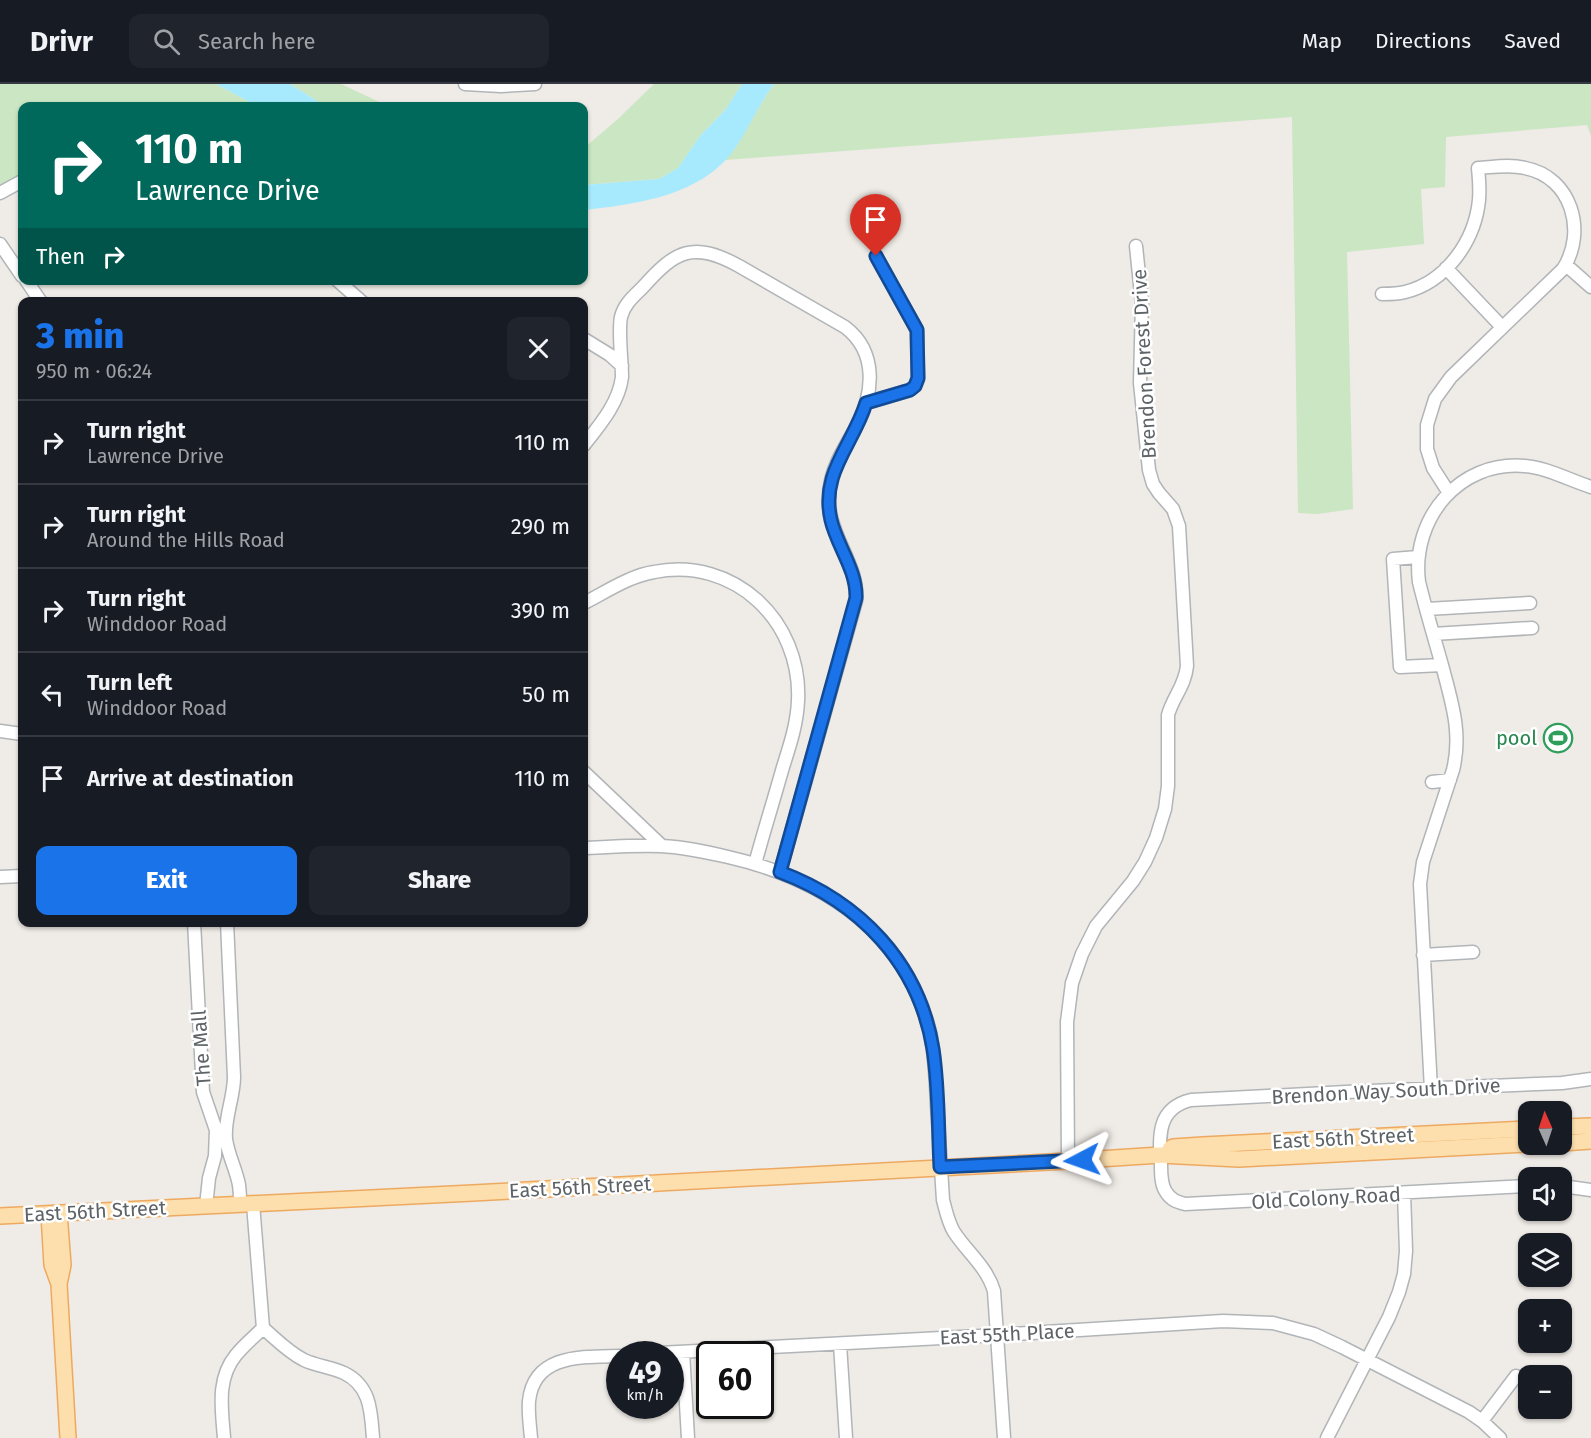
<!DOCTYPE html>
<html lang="en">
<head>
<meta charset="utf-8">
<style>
	:root { --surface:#171b24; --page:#20242c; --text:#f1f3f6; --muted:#9ea1a6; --line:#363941; --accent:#1a73e8 }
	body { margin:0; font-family:"Fira Sans",sans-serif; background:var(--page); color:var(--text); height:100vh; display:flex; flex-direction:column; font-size:22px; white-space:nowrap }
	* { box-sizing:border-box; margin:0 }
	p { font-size:20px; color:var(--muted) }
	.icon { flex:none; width:33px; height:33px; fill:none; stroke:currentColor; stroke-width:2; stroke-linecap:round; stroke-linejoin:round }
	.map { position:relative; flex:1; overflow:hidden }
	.panel { position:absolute; left:18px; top:213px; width:570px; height:630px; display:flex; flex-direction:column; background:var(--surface); border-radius:12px; box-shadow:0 2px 4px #0004 }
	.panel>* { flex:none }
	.hud { position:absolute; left:18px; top:18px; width:570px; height:183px; border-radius:12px; box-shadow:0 2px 4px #0004; background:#00695c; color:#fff; overflow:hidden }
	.needle { width:39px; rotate:357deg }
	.controls { position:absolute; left:1518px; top:1017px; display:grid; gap:12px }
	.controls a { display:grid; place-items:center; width:54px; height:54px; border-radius:12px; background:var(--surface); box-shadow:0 2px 4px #0004; font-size:30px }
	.speed { position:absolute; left:606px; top:1257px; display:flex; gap:12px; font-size:30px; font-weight:700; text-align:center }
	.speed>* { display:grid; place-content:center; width:78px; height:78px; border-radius:50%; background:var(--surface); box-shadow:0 2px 4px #0004; line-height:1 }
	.speed small { font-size:15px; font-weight:400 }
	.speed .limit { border:3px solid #111; border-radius:9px; background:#fff; color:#111 }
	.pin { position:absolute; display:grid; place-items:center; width:51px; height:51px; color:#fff; margin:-62px -26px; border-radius:50% 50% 50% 0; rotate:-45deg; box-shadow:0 0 6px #0007 }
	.pin .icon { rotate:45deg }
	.me { position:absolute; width:66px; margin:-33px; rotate:266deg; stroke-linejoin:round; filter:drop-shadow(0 0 4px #0008) }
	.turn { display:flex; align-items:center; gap:21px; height:126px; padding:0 18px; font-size:27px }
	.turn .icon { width:78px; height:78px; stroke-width:2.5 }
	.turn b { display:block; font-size:42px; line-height:51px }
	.then { display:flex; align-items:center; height:57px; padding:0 18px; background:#0003; gap:12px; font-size:22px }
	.round { display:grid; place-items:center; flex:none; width:63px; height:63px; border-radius:12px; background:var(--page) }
	.headline { display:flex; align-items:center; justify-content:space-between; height:102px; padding:0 18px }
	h1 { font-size:36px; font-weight:800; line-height:45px; color:var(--accent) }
	.button { display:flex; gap:12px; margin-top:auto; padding:12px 18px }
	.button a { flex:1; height:69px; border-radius:12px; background:var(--accent); color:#fff; font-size:24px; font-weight:800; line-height:69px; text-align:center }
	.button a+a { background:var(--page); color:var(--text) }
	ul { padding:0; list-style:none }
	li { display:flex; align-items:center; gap:18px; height:84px; padding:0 18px; border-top:2px solid var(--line) }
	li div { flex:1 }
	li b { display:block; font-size:22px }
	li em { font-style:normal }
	header { display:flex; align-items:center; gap:36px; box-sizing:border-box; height:84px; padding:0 30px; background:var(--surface); border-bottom:2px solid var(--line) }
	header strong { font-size:28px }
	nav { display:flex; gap:33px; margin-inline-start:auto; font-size:21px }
	.search { width:420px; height:54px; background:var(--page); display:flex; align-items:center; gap:15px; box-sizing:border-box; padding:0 21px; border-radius:12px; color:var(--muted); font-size:22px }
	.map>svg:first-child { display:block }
	.green { fill:#cae6c3 }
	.water { fill:#a8eafd }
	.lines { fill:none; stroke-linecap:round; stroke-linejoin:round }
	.minor-casing { stroke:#b1b5b8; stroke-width:15 }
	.major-casing { stroke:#eea960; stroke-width:18 }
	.minor { stroke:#fff; stroke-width:12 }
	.major { stroke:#fddfad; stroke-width:15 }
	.route-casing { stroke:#114b97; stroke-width:15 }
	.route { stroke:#1a73e8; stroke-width:10 }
	.labels { text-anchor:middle; stroke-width:5; stroke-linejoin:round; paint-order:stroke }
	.street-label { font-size:20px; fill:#5d6366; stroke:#fff }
	.leisure-label { font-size:20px; fill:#27864d; stroke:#fff; text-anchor:end }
</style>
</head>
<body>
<header>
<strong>Drivr</strong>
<div class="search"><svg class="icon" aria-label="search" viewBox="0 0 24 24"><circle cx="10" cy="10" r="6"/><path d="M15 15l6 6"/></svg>Search here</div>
<nav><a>Map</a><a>Directions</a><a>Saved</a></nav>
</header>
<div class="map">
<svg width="1591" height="1354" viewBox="0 0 1591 1354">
	<rect width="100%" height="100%" fill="#efebe6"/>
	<!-- green -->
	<path class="green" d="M0 0H216L257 22H22V95L0 106Z
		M290 0H341L388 22H325Z
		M654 0H742L726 25 700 52 678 84 659 95 584 101V64L618 35Z
		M774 0H1591V59V52L1587 41 1446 53 1445 103 1421 105 1424 160 1347 168 1353 425 1318 430 1298 429 1292 33 725 76C745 53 756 24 774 0Z"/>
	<!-- water -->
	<path class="water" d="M216 0H290L325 22H257Z
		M742 0H774C759 20 750 42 736 63 703 112 637 120 584 126V101L659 95 678 84 700 52 726 25Z
		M1565 642 1571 651 1566 665H1558L1548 658 1546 650Z"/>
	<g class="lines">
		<!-- minor casing -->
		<g class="minor-casing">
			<path id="minor" d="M465 0 501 2 535 0
				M0 109 22 97
				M0 160 22 192
				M1566 181 1591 203
				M1446 184 1502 243
				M26 196 41 218
				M337 196 362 218
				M1382 210C1389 210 1398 210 1405 208 1446 198 1475 157 1479 116 1480 105 1479 94 1478 84 1494 83 1510 80 1525 84 1572 93 1587 148 1563 185L1451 293 1435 315 1427 341V365L1433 384 1449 409
				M584 255 610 271 622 282
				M866 319 910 306 915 302 918 295 917 246 876 172
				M584 361C599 342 619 319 622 293 622 276 618 248 621 233 624 220 634 212 643 203 676 166 693 157 739 182L845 243C878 268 874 310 856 343 846 362 833 380 830 402 822 448 860 477 856 517L780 788
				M1418 473 1393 475 1400 583 1442 581
				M584 519C606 508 629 492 654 488 734 472 802 537 798 617 797 640 790 661 783 683 774 715 764 747 755 780
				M1427 525 1530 519
				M1433 550 1532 544
				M0 647 22 650
				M584 688 662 762
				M1432 698 1450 696
				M584 764C609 763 635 761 661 762 684 763 706 768 728 773 824 795 905 848 930 948 935 972 936 997 937 1021 939 1053 941 1085 943 1116 946 1127 948 1138 954 1148 967 1168 987 1183 994 1207L1004 1354
				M0 793 22 792
				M194 838 203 1008 216 1046 215 1072 209 1094 206 1122
				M227 838 234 993C234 1014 224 1034 226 1055 228 1071 236 1085 239 1101 240 1108 240 1114 240 1120
				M1423 871 1473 868
				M1431 1005 1420 800 1423 778 1453 686C1462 650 1452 619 1443 585 1435 556 1426 527 1419 498 1411 435 1459 376 1525 382 1548 384 1569 396 1591 403
				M1068 1077 1067 938 1072 899 1082 870 1096 842 1133 797 1145 778 1156 754 1165 725 1168 702V631C1173 613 1185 602 1187 582L1179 442 1173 425 1159 409 1153 400 1149 386 1140 299 1142 220 1136 162
				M1528 1102 1185 1120C1177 1118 1171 1116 1166 1108 1161 1101 1161 1090 1161 1081 1159 1052 1157 1024 1191 1016L1346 1008 1562 999 1591 995
				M1562 1102 1591 1106
				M253 1120 263 1244
				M263 1244C276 1255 288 1268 304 1276 317 1282 331 1283 344 1289 371 1302 371 1328 373 1354
				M840 1260 846 1354
				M683 1268 688 1354
				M640 1270 998 1251 1223 1237 1273 1239 1314 1250 1342 1263 1469 1328 1482 1337 1500 1354
				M1482 1337 1516 1292
				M224 1354C222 1326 216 1295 236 1271 244 1261 254 1253 263 1244
				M531 1354C530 1342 528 1329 529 1317 534 1269 584 1273 620 1272
				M1327 1354 1389 1233 1399 1208 1404 1190 1406 1167 1404 1109"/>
		</g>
		<!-- major casing -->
		<g class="major-casing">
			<path id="major" d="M1562 1043 1591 1042
				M1562 1059 1591 1057
				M1170 1065 1173 1063 1203 1061 1528 1045
				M49 1130 52 1181 59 1200 68 1354
				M0 1132 473 1109 1068 1077 1160 1071 1239 1075 1528 1060
				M59 1200 63 1181 59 1129"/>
		</g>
		<!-- minor -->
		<use href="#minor" class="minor"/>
		<!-- major -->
		<use href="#major" class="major"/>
	</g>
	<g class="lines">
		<!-- route casing -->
		<g class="route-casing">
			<path id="route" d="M876 172 917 246 918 294 915 302 910 306 866 319C853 361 820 389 831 436 837 462 857 486 856 514L780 788C860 818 919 879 933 965 939 1004 938 1044 940 1083L1082 1076"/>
		</g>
		<!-- route -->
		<use href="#route" class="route"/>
	</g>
	<!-- icons -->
	<defs>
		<g id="stadium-ring" transform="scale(1.5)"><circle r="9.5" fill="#fff" stroke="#2e9e5b" stroke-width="1.5"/><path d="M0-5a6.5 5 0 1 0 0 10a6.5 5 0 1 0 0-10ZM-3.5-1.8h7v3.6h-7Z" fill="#2e9e5b"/></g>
	</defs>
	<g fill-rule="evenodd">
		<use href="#stadium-ring" x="1558" y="654"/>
	</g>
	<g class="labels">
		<!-- street labels -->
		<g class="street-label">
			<text transform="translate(1144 280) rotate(-93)" y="7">Brendon Forest Drive</text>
			<text transform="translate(201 964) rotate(-94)" y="7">The Mall</text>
			<text transform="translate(1386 1007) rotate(-3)" y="7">Brendon Way South Drive</text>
			<text transform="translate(1343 1054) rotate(-3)" y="7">East 56th Street</text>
			<text transform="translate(580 1103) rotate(-3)" y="7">East 56th Street</text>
			<text transform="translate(1326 1114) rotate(-3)" y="7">Old Colony Road</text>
			<text transform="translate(95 1127) rotate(-3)" y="7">East 56th Street</text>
			<text transform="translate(1007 1250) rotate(-3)" y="7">East 55th Place</text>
		</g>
		<!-- leisure labels -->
		<g class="leisure-label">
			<text x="1537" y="661">pool</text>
		</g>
	</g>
</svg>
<div class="controls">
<a><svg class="needle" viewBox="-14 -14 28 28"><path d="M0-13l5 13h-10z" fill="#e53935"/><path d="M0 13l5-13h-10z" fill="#9ea1a6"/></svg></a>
<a><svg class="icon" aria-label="sound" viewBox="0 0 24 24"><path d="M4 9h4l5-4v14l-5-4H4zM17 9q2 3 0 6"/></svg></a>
<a><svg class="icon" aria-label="layers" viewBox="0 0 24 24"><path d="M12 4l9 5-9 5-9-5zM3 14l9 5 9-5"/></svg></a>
<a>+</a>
<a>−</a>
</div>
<div class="speed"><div>49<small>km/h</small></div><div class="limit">60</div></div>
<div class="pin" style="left:876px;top:172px;background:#d93025"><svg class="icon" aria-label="arrive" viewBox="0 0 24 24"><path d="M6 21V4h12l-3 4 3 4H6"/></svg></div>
<svg class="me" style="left:1082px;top:1076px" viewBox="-20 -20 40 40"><path d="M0-17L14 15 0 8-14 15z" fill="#1a73e8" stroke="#fff" stroke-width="4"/></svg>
<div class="hud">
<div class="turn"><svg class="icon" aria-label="right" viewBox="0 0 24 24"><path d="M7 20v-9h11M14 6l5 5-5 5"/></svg><div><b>110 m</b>Lawrence Drive</div></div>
<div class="then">Then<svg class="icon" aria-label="right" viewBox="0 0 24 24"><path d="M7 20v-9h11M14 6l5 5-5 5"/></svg></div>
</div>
<section class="panel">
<div class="headline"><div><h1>3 min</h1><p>950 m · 06:24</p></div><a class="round"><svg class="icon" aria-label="close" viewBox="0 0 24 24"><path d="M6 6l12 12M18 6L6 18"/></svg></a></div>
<ul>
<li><svg class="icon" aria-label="right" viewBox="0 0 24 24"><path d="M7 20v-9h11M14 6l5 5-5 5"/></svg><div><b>Turn right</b><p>Lawrence Drive</p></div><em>110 m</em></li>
<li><svg class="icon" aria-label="right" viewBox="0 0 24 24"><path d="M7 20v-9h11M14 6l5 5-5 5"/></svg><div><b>Turn right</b><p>Around the Hills Road</p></div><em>290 m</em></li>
<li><svg class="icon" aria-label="right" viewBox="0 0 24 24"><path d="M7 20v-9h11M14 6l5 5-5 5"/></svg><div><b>Turn right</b><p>Winddoor Road</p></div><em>390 m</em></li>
<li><svg class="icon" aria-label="left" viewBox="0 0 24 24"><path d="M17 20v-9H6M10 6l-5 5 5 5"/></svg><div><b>Turn left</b><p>Winddoor Road</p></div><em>50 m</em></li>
<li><svg class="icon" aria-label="arrive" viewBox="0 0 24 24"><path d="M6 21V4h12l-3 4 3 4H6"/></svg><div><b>Arrive at destination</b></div><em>110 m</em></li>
</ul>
<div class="button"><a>Exit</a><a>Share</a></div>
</section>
</div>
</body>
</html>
